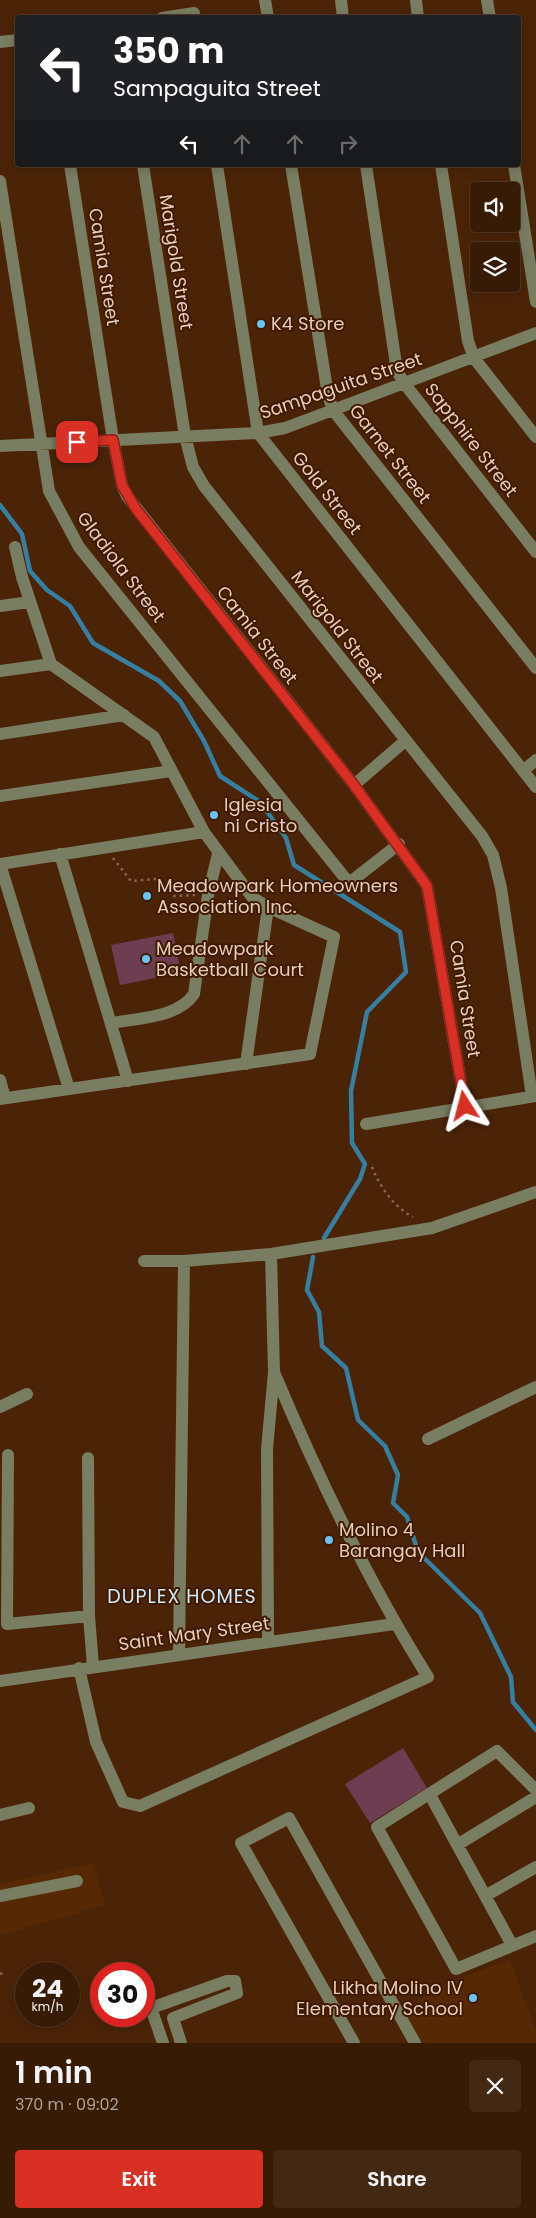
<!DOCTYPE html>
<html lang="en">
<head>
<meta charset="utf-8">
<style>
	:root { --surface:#381b05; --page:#432813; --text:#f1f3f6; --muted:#aba19a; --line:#523927; --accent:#d93025 }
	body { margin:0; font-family:Poppins,sans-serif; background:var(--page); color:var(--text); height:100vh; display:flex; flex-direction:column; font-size:19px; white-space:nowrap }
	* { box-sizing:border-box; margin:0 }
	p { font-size:16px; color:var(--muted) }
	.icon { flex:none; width:28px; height:28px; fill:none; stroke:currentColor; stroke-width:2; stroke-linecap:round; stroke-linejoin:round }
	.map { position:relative; height:2043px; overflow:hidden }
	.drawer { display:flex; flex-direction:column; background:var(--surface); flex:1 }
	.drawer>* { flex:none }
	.banner { position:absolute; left:15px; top:15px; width:506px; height:152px; border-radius:5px; box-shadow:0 2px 12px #0003,0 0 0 1px var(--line); background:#202124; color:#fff; overflow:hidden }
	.buttons { position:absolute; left:470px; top:182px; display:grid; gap:10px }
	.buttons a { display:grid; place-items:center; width:50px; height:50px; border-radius:5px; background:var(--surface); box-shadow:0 2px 12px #0003,0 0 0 1px var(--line); font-size:25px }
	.speed { position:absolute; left:15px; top:1962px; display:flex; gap:10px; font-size:25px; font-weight:700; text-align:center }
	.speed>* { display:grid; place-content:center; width:65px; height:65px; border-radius:50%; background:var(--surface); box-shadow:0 2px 12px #0003,0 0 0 1px var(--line); line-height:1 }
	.speed small { font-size:12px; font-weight:400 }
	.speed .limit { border:8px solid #d22; background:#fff; color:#111 }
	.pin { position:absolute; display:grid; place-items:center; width:42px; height:42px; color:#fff; margin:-21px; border-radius:10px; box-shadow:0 2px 8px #0006 }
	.me { position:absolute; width:55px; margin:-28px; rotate:351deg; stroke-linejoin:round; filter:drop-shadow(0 0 4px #0008) }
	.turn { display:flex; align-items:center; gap:18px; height:105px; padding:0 15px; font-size:22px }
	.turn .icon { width:65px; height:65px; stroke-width:2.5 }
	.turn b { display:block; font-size:35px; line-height:42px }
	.lanes { display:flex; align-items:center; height:48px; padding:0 15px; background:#0003; justify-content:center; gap:25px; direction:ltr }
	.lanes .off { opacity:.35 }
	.round { display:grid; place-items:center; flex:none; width:52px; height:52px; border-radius:5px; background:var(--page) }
	.overview { display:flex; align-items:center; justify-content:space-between; height:85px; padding:0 15px }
	h1 { font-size:30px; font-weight:600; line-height:38px }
	.action { display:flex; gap:10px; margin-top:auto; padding:10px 15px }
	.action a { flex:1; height:58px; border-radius:5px; background:var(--accent); color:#fff; font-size:20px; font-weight:600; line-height:58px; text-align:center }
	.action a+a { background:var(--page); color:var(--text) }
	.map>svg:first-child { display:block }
	.built { fill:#562904 }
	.green { fill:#6d3d52 }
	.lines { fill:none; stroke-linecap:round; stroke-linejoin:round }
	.stream { stroke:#367fa3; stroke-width:4.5 }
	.path { stroke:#88664f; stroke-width:2.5; stroke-dasharray:2.5 4; stroke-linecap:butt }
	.minor { stroke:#797d61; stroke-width:12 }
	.route-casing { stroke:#8d1f18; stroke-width:12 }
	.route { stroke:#d93025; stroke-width:9 }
	.poi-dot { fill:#6ac3f1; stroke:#401a00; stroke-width:2 }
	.labels { text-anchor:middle; stroke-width:4; stroke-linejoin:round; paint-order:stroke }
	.street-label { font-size:18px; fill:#e6ccbd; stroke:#401a00 }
	.poi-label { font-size:18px; fill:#e6ccbd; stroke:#401a00; text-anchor:start }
	.neighbourhood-label { font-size:19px; letter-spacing:1px; fill:#cae9fa; stroke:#401a00 }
</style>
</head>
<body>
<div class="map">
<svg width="536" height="2043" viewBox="0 0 536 2043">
	<rect width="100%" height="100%" fill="#4b2407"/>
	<!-- built -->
	<path class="built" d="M93 1863 105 1905 0 1935V1884Z
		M510 1959 536 2031V2043H421L402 2011 443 1985Z"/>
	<!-- green -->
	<path class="green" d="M173 933 181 973 120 985 111 945Z
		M403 1748 427 1788 370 1823 345 1784Z"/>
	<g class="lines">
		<!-- stream -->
		<path class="stream" d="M0 505 22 534 30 571 47 590 70 606 93 643 159 681 180 701 204 741 220 776 260 802 286 838 294 865 400 932 406 972 367 1012 351 1091 352 1143 365 1164 360 1179 324 1238
			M313 1257 307 1290 319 1312 322 1346 346 1368 358 1420 385 1446 398 1475 393 1503 407 1517 418 1552 480 1613 511 1677 513 1702 536 1730"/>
		<!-- path -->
		<path class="path" d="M113 858 131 881 155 879 174 896 195 895
			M372 1167C380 1187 394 1207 413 1217
			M0 1974 3 1973"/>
		<!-- minor -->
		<path class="minor" d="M265 0 268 18
			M341 0 343 18
			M416 0 418 18
			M487 0 490 18
			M162 18 194 13
			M0 42 18 40
			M70 165 113 440 122 485 127 496 354 785 427 886 465 1106
			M143 165 185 436 193 467 204 486 482 836 493 855 501 888 532 1096
			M217 165 258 433 536 787
			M291 165 328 395 333 410 536 668
			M366 165 397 371 404 383 536 552
			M441 165 468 341 474 358 536 437
			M514 165 536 302
			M0 181 49 491 79 547 349 883 399 844
			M0 446 258 433 285 428 333 410 536 333
			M0 606 30 602
			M0 671 51 664
			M0 734 124 715
			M524 770 536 760
			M354 785 405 741
			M0 796 171 771
			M60 854 128 1081
			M0 864 69 1089
			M0 864 204 832
			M112 1023C138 1018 178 1018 194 994L208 895 218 854
			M246 1064 268 907
			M0 1080 5 1098
			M0 1099 310 1054 334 937 268 907 252 897 204 832 154 737 51 664 22 577 15 547
			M366 1124 536 1096
			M271 1254 432 1228 536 1192
			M144 1261H184L271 1254 274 1372 267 1449 268 1642
			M0 1407 27 1394
			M428 1439 536 1387
			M8 1455 7 1624 89 1616
			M88 1458 89 1616 93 1666
			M179 1654 184 1261
			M79 1668 96 1742 123 1802 140 1806 428 1677C367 1580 318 1477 274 1372
			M0 1681 394 1624
			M536 1790 497 1751 377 1827 456 1969 536 1936
			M430 1795 512 1945
			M0 1815 29 1808
			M457 1845 536 1797
			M0 1896 77 1881
			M485 1896 536 1867
			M163 2043 151 2008 227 1981H235L237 1993 173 2018 181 2043
			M354 2043 241 1843 289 1818 415 2043"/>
	</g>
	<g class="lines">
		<!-- route casing -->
		<g class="route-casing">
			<path id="route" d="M77 442 113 440 122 485 136 509 354 785 427 886 465 1106"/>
		</g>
		<!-- route -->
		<use href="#route" class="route"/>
	</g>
	<!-- markers -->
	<g class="poi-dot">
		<circle cx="261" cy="324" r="5"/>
		<circle cx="214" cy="815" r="5"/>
		<circle cx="147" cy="896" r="5"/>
		<circle cx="146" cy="959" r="5"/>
		<circle cx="329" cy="1540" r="5"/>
		<circle cx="473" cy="1998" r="5"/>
	</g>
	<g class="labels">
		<!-- street labels -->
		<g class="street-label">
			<text transform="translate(176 262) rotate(81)" y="6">Marigold Street</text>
			<text transform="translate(104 267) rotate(81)" y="6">Camia Street</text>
			<text transform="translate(341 386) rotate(-19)" y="6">Sampaguita Street</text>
			<text transform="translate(471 440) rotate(52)" y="6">Sapphire Street</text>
			<text transform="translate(390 454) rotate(52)" y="6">Garnet Street</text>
			<text transform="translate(327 493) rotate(52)" y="6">Gold Street</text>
			<text transform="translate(121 567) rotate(53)" y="6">Gladiola Street</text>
			<text transform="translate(337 627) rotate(52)" y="6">Marigold Street</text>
			<text transform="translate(257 635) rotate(52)" y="6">Camia Street</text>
			<text transform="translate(465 999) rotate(81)" y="6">Camia Street</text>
			<text transform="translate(194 1634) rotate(-8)" y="6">Saint Mary Street</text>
		</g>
		<!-- poi labels -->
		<g class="poi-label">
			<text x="271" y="330">K4 Store</text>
			<text x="224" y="811">Iglesia<tspan x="224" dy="21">ni Cristo</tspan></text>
			<text x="157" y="892">Meadowpark Homeowners<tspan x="157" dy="21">Association Inc.</tspan></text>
			<text x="156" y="955">Meadowpark<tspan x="156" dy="21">Basketball Court</tspan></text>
			<text x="339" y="1536">Molino 4<tspan x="339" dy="21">Barangay Hall</tspan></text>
			<text x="463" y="1994" text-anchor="end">Likha Molino IV<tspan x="463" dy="21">Elementary School</tspan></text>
		</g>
		<!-- neighbourhood labels -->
		<g class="neighbourhood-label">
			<text x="182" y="1603">DUPLEX HOMES</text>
		</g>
	</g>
</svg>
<div class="buttons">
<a><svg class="icon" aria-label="sound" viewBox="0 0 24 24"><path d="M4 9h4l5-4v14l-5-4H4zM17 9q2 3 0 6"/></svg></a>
<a><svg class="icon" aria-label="layers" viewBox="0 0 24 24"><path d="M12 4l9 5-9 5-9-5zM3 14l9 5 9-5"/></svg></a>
</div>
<div class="speed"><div>24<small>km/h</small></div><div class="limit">30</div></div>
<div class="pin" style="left:77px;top:442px;background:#d93025"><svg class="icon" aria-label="arrive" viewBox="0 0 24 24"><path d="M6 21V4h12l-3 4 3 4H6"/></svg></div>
<svg class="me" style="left:465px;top:1106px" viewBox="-20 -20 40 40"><path d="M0-17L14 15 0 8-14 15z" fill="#d93025" stroke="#fff" stroke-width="4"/></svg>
<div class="banner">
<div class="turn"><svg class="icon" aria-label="left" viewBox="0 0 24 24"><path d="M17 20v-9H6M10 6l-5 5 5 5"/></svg><div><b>350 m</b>Sampaguita Street</div></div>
<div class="lanes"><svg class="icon" aria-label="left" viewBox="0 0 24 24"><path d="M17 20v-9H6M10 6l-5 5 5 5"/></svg><svg class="icon off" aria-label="ahead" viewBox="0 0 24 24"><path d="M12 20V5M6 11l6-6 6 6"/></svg><svg class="icon off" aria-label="ahead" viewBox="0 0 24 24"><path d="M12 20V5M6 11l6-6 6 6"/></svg><svg class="icon off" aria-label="right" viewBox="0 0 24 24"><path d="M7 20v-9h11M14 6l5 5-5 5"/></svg></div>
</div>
</div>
<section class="drawer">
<div class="overview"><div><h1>1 min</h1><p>370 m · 09:02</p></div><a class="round"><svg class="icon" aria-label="close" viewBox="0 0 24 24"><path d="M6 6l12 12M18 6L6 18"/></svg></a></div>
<div class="action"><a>Exit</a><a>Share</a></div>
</section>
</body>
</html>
